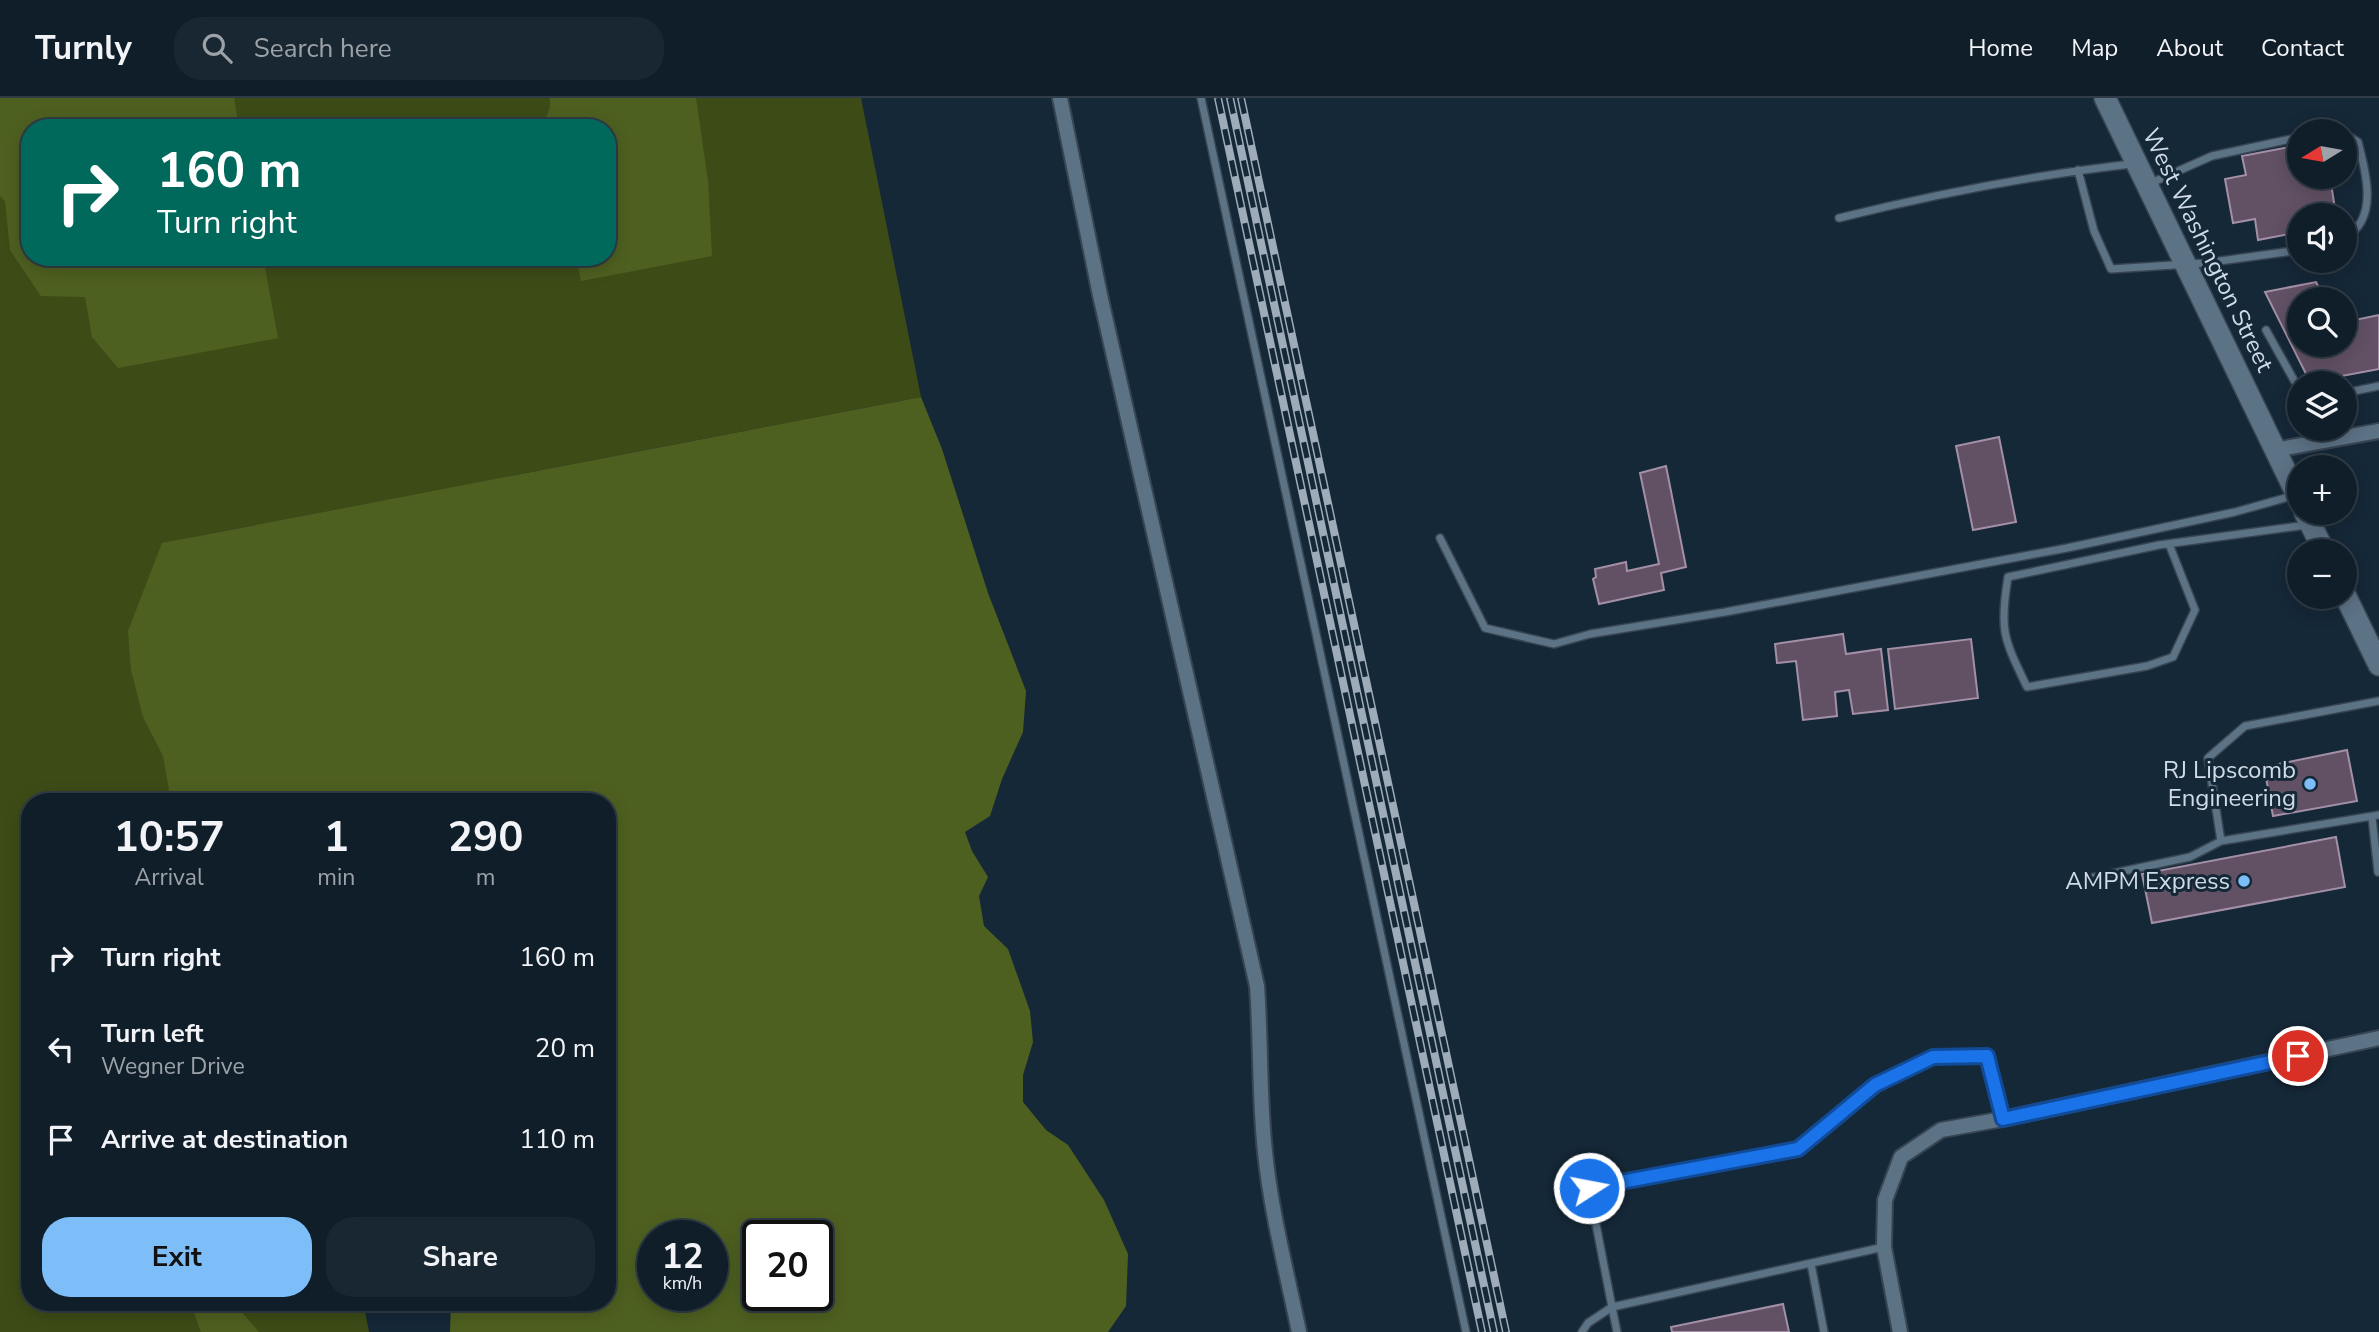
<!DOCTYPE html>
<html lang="en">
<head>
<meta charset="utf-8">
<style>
	:root { --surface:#101e2a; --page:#192732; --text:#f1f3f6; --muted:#9ca2a8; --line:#303c47; --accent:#7dbef9 }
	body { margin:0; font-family:"Nunito Sans",sans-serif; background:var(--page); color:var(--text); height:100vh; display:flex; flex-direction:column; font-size:26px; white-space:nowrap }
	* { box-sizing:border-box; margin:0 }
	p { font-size:23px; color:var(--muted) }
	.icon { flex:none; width:38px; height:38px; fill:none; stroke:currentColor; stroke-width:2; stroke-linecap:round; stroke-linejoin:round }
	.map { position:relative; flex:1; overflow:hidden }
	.panel { position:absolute; left:21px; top:695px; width:595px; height:518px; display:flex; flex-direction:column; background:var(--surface); border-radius:28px; box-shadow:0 4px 18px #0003,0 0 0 2px var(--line) }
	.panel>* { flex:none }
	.hud { position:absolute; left:21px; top:21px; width:595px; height:147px; border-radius:28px; box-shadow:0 4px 18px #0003,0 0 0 2px var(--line); background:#00695c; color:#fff; overflow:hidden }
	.needle { width:46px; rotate:259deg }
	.tools { position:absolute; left:2287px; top:21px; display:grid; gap:14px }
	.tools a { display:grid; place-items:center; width:70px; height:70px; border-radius:50%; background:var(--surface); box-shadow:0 4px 18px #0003,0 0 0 2px var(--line); font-size:35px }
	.speed { position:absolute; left:637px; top:1122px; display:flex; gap:14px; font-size:35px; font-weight:700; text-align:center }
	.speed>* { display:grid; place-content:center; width:91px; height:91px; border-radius:50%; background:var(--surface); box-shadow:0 4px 18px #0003,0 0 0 2px var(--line); line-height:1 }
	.speed small { font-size:18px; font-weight:400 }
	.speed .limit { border:4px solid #111; border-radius:10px; background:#fff; color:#111 }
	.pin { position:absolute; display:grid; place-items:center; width:60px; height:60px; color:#fff; margin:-30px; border:4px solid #fff; border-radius:50%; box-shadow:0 2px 7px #0007 }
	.me { position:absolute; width:77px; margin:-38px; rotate:79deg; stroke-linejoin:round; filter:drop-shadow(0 0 5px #0008) }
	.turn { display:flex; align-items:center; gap:24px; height:147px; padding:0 21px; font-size:32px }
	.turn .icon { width:91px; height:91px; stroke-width:2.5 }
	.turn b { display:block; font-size:49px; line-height:60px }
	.eta { display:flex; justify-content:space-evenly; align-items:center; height:119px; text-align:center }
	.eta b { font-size:42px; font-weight:700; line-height:49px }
	.button { display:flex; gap:14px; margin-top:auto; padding:14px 21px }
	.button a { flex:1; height:80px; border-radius:28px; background:var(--accent); color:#111; font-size:28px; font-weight:700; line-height:80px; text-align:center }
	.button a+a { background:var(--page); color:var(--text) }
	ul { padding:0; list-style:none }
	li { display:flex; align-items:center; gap:21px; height:91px; padding:0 21px }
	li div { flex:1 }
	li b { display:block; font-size:26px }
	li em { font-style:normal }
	header { display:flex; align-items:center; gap:42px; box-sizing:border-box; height:98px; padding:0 35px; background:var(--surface); border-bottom:2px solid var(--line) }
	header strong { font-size:33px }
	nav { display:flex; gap:38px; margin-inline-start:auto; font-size:24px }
	.search { width:490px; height:63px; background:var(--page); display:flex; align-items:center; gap:18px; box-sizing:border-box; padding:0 24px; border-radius:28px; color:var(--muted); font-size:26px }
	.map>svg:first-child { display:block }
	.green { fill:#3d4c17; fill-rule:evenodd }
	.forest { fill:#4e6020; fill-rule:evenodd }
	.building { fill:#625165; stroke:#a38fa6; stroke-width:2 }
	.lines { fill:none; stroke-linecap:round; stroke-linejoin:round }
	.service-casing { stroke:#374553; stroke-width:10 }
	.minor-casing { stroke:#374553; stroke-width:18 }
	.secondary-casing { stroke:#374553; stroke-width:24 }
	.service { stroke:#5c7285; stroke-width:7 }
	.minor { stroke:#5c7285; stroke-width:14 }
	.secondary { stroke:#5c7285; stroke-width:21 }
	.rail-casing { stroke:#9eabb8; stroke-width:8 }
	.rail { stroke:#152838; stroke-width:5; stroke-dasharray:16; stroke-linecap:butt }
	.route-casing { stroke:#114b97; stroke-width:18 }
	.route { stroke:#1a73e8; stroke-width:12 }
	.poi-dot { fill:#7dbef9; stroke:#152838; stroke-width:2.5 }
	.labels { text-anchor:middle; stroke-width:6; stroke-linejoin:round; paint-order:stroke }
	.street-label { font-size:24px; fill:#cfdbe6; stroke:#152838 }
	.poi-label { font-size:24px; fill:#cfdbe6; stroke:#152838; text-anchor:end }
</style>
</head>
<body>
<header>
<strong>Turnly</strong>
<div class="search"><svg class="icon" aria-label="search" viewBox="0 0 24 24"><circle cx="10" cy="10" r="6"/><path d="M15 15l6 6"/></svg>Search here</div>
<nav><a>Home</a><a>Map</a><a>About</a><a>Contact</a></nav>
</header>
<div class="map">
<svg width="2379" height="1234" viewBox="0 0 2379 1234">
	<rect width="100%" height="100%" fill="#152838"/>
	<!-- green -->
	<path class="green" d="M0 0H861L921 299 194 439 252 703 30 704V1204H363L369 1234H0ZM30 30H607V159H30Z"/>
	<!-- forest -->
	<path class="forest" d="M0 0H234L239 30H30V159H263L278 240 118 270 92 239 85 199 41 198 10 152 5 103 0 98Z
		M550 0H696L708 83 712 158 581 183 576 159H607V30H542L550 9Z
		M921 299 942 351 988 495 1026 593 1023 634 1002 681 990 718 965 734 972 753 988 779 979 798 984 828 1008 851 1030 913 1033 944 1023 977V1004L1046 1032 1068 1047 1104 1102 1128 1156 1126 1208 1108 1234H450L451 1204H607V704L171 703 163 658 143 619 131 572 128 533 162 445ZM653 1138H712V1197H653ZM758 1138H817V1197H758Z
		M190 1204H233L259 1234H201Z"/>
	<!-- building -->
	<path class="building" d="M2300 47V79H2330L2336 117H2300V134L2258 142 2255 121 2233 125 2225 81 2246 77 2242 58Z
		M2316 184 2325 201H2300V247H2345V224L2379 217V271L2310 284 2265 194Z
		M1999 339 2016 424 1973 432 1956 348Z
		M1666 368 1686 469 1661 475 1664 492 1599 506 1593 481 1596 479 1595 471 1626 464 1627 473 1659 466 1640 375Z
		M1843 536 1846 556 1881 551 1888 612 1853 616 1849 592 1835 594 1837 618 1803 622 1796 563 1777 565 1775 546Z
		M1971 541 1978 600 1895 611 1888 551Z
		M2347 652 2357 703 2273 718 2264 669Z
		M2336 739 2345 789 2152 825 2142 776Z
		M1783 1206 1789 1234H1672L1671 1229Z"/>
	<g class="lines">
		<!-- service casing -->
		<g class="service-casing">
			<path id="service" d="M1201 0 1466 1234
				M2345 36 2358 44C2366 75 2379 120 2345 140
				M2078 72 2094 133 2111 171 2205 165 2300 152
				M2151 85 2212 58 2300 39
				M1839 120C1936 96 2033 77 2132 66
				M2266 232 2300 293
				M2345 295 2379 288
				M1440 440 1485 530 1554 546 1590 536 1725 514 2067 450 2235 414 2296 397
				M2169 446 2195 512 2173 559 2147 568 2027 589C2004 541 1999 533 2008 479L2159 447 2307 427
				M2379 603 2245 628 2208 660 2221 743 2379 717
				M2372 719 2378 774
				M2091 780 2190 759 2221 743
				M1884 1149 1612 1209 1589 1090 1798 1051 1875 987 1933 959 1987 958 2003 1020
				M1811 1166 1824 1234
				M1582 1234 1588 1225 1612 1209 1617 1234"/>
		</g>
		<!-- minor casing -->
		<g class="minor-casing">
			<path id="minor" d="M1060 0 1100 197 1257 888C1261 943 1259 999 1265 1054 1271 1114 1287 1175 1299 1234
				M2275 352 2379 333
				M1900 1234 1884 1149 1885 1102 1901 1059 1941 1032 2003 1021 2379 940"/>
		</g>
		<!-- secondary casing -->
		<g class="secondary-casing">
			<path id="secondary" d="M2105 0 2300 403
				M2305 415 2324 453
				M2345 497 2379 567"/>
		</g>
		<!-- service -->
		<use href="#service" class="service"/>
		<!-- minor -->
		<use href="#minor" class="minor"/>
		<!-- secondary -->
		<use href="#secondary" class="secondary"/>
		<!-- rail casing -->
		<g class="rail-casing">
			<path id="rail" d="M1218 0 1482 1234
				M1230 0 1494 1234
				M1241 0 1506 1234"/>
		</g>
		<!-- rail -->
		<use href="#rail" class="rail"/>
	</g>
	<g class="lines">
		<!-- route casing -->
		<g class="route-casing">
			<path id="route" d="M1589 1090 1798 1051 1875 987 1933 959 1987 958 2003 1021 2298 958"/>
		</g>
		<!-- route -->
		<use href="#route" class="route"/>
	</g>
	<!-- markers -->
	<g class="poi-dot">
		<circle cx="2310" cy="686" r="7"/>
		<circle cx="2244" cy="783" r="7"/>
	</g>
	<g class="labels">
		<!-- street labels -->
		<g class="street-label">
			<text transform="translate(2208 152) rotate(64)" y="8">West Washington Street</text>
		</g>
		<!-- poi labels -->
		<g class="poi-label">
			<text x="2296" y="680">RJ Lipscomb<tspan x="2296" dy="28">Engineering</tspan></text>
			<text x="2230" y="791">AMPM Express</text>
		</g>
	</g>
</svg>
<div class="tools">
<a><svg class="needle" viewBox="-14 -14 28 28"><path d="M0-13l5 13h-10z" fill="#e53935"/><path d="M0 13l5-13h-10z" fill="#9ca2a8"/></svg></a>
<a><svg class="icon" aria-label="sound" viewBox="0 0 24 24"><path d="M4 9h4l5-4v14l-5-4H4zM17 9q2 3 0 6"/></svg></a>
<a><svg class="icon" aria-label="search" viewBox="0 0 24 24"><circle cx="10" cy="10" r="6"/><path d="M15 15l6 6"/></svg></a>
<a><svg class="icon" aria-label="layers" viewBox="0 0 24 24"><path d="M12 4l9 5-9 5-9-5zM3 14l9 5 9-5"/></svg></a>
<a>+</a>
<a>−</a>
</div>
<div class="speed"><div>12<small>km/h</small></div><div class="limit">20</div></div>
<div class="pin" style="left:2298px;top:958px;background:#d93025"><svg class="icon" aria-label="arrive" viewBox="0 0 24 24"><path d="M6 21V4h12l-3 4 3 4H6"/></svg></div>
<svg class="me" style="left:1589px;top:1090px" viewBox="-20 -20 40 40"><circle r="17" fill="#1a73e8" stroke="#fff" stroke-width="3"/><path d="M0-11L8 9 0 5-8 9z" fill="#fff"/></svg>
<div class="hud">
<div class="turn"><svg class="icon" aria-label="right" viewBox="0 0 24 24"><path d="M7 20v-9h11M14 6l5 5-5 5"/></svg><div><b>160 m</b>Turn right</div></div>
</div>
<section class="panel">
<div class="eta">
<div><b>10:57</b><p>Arrival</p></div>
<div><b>1</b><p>min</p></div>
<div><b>290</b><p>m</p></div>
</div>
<ul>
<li><svg class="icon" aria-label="right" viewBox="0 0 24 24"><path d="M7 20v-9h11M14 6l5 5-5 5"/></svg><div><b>Turn right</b></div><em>160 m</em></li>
<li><svg class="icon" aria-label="left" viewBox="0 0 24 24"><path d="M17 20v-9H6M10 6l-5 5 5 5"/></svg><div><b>Turn left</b><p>Wegner Drive</p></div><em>20 m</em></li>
<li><svg class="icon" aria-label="arrive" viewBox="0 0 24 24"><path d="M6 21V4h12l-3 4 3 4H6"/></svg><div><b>Arrive at destination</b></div><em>110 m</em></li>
</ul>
<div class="button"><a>Exit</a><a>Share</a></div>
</section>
</div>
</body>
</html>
